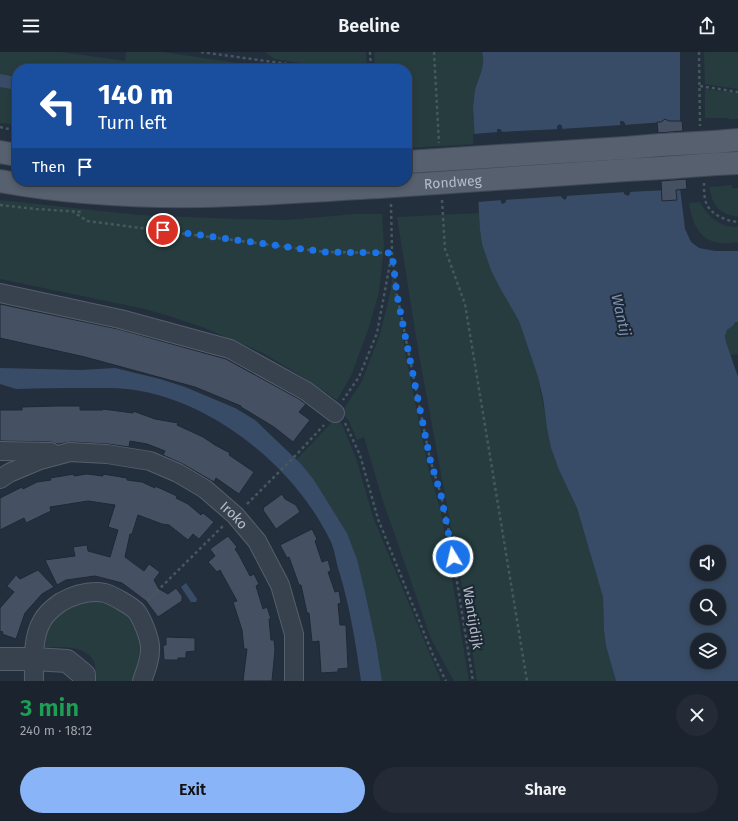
<!DOCTYPE html>
<html lang="en">
<head>
<meta charset="utf-8">
<style>
	:root { --surface:#1b232e; --page:#242b36; --text:#f1f3f6; --muted:#a0a4aa; --line:#39404a; --accent:#8ab4f8 }
	body { margin:0; font-family:"Fira Sans",sans-serif; background:var(--page); color:var(--text); height:100vh; display:flex; flex-direction:column; font-size:15px; white-space:nowrap }
	* { box-sizing:border-box; margin:0 }
	p { font-size:13px; color:var(--muted) }
	.icon { flex:none; width:22px; height:22px; fill:none; stroke:currentColor; stroke-width:2; stroke-linecap:round; stroke-linejoin:round }
	.map { position:relative; height:629px; overflow:hidden }
	.sheet { display:flex; flex-direction:column; background:var(--surface); flex:1 }
	.sheet>* { flex:none }
	.hud { position:absolute; left:12px; top:12px; width:400px; height:122px; border-radius:16px; box-shadow:0 2px 6px #0003,0 0 0 1px var(--line); background:#1a4fa0; color:#fff; overflow:hidden }
	.tools { position:absolute; left:690px; top:493px; display:grid; gap:8px }
	.tools a { display:grid; place-items:center; width:36px; height:36px; border-radius:50%; background:var(--surface); box-shadow:0 2px 6px #0003,0 0 0 1px var(--line); font-size:20px }
	.pin { position:absolute; display:grid; place-items:center; width:34px; height:34px; color:#fff; margin:-17px; border:2px solid #fff; border-radius:50%; box-shadow:0 1px 4px #0007 }
	.me { position:absolute; width:44px; margin:-22px; rotate:351deg; stroke-linejoin:round; filter:drop-shadow(0 0 3px #0008) }
	.turn { display:flex; align-items:center; gap:14px; height:84px; padding:0 20px; font-size:18px }
	.turn .icon { width:52px; height:52px; stroke-width:2.5 }
	.turn b { display:block; font-size:28px; line-height:34px }
	.then { display:flex; align-items:center; height:38px; padding:0 20px; background:#0003; gap:8px; font-size:15px }
	.round { display:grid; place-items:center; flex:none; width:42px; height:42px; border-radius:21px; background:var(--page) }
	.head { display:flex; align-items:center; justify-content:space-between; height:68px; padding:0 20px }
	h1 { font-size:24px; font-weight:600; line-height:30px; color:#1e9e55 }
	.button { display:flex; gap:8px; margin-top:auto; padding:8px 20px }
	.button a { flex:1; height:46px; border-radius:24px; background:var(--accent); color:#111; font-size:16px; font-weight:600; line-height:46px; text-align:center }
	.button a+a { background:var(--page); color:var(--text) }
	header { display:flex; justify-content:space-between; align-items:center; height:52px; padding:0 20px; background:var(--surface); font-size:18px; font-weight:600 }
	.map>svg:first-child { display:block }
	.green { fill:#263c3f }
	.water { fill:#394c67; fill-rule:evenodd }
	.pier { fill:#242f3e }
	.building { fill:#455162; stroke:#1f2835 }
	.lines { fill:none; stroke-linecap:round; stroke-linejoin:round }
	.minor-casing { stroke:#565f6c; stroke-width:20 }
	.tertiary-casing { stroke:#565f6c; stroke-width:24 }
	.primary-casing { stroke:#414a57; stroke-width:24 }
	.path { stroke:#44595c; stroke-width:2.5; stroke-dasharray:3 3; stroke-linecap:butt }
	.minor { stroke:#38414e; stroke-width:18 }
	.tertiary { stroke:#38414e; stroke-width:22 }
	.primary { stroke:#56606e; stroke-width:22 }
	.primary-bridge-casing { stroke:#414a57; stroke-width:24; stroke-linecap:butt }
	.primary-bridge { stroke:#56606e; stroke-width:22 }
	.route { stroke:#1a73e8; stroke-width:7; stroke-dasharray:0 12.6 }
	.labels { text-anchor:middle; stroke-width:4; stroke-linejoin:round; paint-order:stroke }
	.street-label { font-size:14px; fill:#b4bcc9; stroke:#1d2633 }
	.water-label { font-size:15px; font-style:italic; fill:#7c92b1; stroke:#1d2633 }
</style>
</head>
<body>
<header><svg class="icon" aria-label="menu" viewBox="0 0 24 24"><path d="M4 6h16M4 12h16M4 18h16"/></svg>Beeline<svg class="icon" aria-label="share" viewBox="0 0 24 24"><path d="M12 15V3M7 8l5-5 5 5M5 13v7h14v-7"/></svg></header>
<div class="map">
<svg width="738" height="629" viewBox="0 0 738 629">
	<rect width="100%" height="100%" fill="#242f3e"/>
	<!-- green -->
	<path class="green" d="M0 0H61L125 9 126 0H163L278 17H17V73L0 71Z
		M265 0H366L367 17H340L274 7Z
		M374 0H482C487 14 478 26 475 39 471 55 475 75 476 92L407 96V17H375Z
		M704 0H738V37L705 32Z
		M705 37 738 41V67H729V66H705Z
		M732 133V136H738V165C717 160 714 156 709 135Z
		M0 148 139 163 238 167 287 168 355 162H382L384 195 379 240 368 278 351 324 337 348 301 324 263 301 202 275 172 265 145 257 0 227Z
		M700 150C707 164 721 176 738 175V190C732 191 725 192 719 191 698 188 692 169 689 151Z
		M480 161V178L482 192 519 269 538 325 551 396 559 418 577 456 603 545 604 579 606 594 616 629H477L462 535 419 303 397 165Z
		M393 222 406 305 428 415 441 460 469 629H454L431 587 382 446 364 385 357 388 349 369 342 360 362 329 380 282 390 242Z
		M735 270H738V302L730 303 726 290 725 284 727 278 734 273Z
		M334 368H337L342 372 357 409 373 465 441 629H382L376 591 365 540 357 507 347 481 314 428 296 408Z
		M86 548 108 551 127 563 137 577 142 599 139 615 131 629H95C95 624 96 618 95 613 89 590 56 596 38 595L40 587 64 554Z"/>
	<!-- water -->
	<path class="water" d="M482 0H680V136L685 177 691 190 699 196 715 199H738V270H735L734 273 727 278 725 284 726 290 738 325V629H616L606 594 604 579 603 545 577 456 559 418 551 396 547 376 543 346 538 325 519 269 499 234 491 218 482 192 480 178 473 54C474 49 474 43 475 38 479 25 486 13 482 0ZM666 67 672 142 667 141 662 70ZM620 69H623L625 71 630 142 628 144 624 142ZM560 72 562 74 567 145 565 148 561 145 557 74ZM497 77H500L502 79 506 150 503 152 501 151ZM697 500H719V522H697ZM697 544H719V566H697ZM697 588H719V610H697Z
		M0 22 17 25V38L0 35Z
		M0 316 81 318 115 316 160 327 185 335 235 356 255 368 301 412 314 428 347 481 357 507 365 540 376 591 382 629H361C356 592 350 555 339 519 336 510 335 499 331 490 297 419 223 357 146 340 126 335 103 336 82 336 60 336 38 336 16 337L0 332Z
		M186 531 197 547 196 550H191L181 535Z"/>
	<!-- pier -->
	<path class="pier" d="M664 70 669 138 628 140 623 73Z
		M622 73 626 140 565 144 560 77Z
		M559 77 563 144 504 148 500 80Z
		M498 80 503 148 477 150 473 82Z"/>
	<!-- building -->
	<path class="building" d="M665 67 669 69H682L683 79 658 81 657 70H661Z
		M686 127 687 137 676 138 677 148 662 149 661 129Z
		M0 252 118 277 226 307 299 347 306 352 299 360 310 368 293 390 274 375 241 355V354L195 335 85 305 0 286Z
		M58 354H80V358H103V357L133 361V359L155 367 178 371 177 373 203 385 215 393 230 401 229 403 254 420 239 442 216 426 214 430 183 412 163 403 165 399 147 392 130 389 129 395 108 392 71 390 58 392 51 390 0 389V358H22V355Z
		M74 422V424L87 422 103 424V422L127 426V428L142 430 155 436V434L177 444 176 446 188 452 201 463 203 461 214 470 199 487 193 482 188 488 169 473 162 472 138 463 132 482H130L125 505 144 519 149 512 160 520 154 528 159 537 168 542 176 536 182 544V549L158 565 146 549 122 531 95 524 66 528 57 533 45 508 75 504 73 495 87 493 88 499 110 505 118 478 108 475 115 453 88 449 50 455 51 459 26 471 24 466 0 478V446L22 435 23 437 37 430 51 428 50 426Z
		M282 442 285 447 296 453 300 460 276 477 263 458 264 457 263 456Z
		M312 477 317 487 315 489 322 510 328 508 331 519 328 520 335 540 339 539 341 551 338 552 340 573H346L348 616 338 617V620L321 621 319 589 312 590 309 561H307L301 533H299L289 505 287 506 280 493Z
		M228 484 237 495 235 497 239 503 250 524 254 522 259 532 256 534 263 557 267 555 271 567H269L271 588H274L275 598 272 629H243L247 597H244L242 578 233 550 237 549 220 518 217 520 208 510 215 504 210 497Z
		M38 518 54 535 42 542 25 561 16 587 2 582 3 580 0 579V556L14 540 7 534 16 523 20 527Z
		M166 585 195 586V599L186 600V606H178V608H164L163 593H166Z"/>
	<g class="lines">
		<!-- minor casing -->
		<g class="minor-casing">
			<g id="minor">
				<path d="M0 241 120 267 230 297 306 339 335 361"/>
				<path d="M0 399 51 400"/>
				<path id="s1" d="M0 427 9 421 40 408 70 400 107 402 150 409 178 421 205 437 235 463 257 489 280 533 294 582V629"/>
				<path d="M34 629C34 610 32 586 42 569 46 561 54 555 61 550 74 543 90 538 105 541 112 543 132 554 137 560 142 567 149 584 150 594 151 606 146 618 142 629"/>
			</g>
		</g>
		<!-- tertiary casing -->
		<g class="tertiary-casing">
			<path id="tertiary" d="M0 607H34L67 609 84 623V629"/>
		</g>
		<!-- primary casing -->
		<g class="primary-casing">
			<path id="primary" d="M714 90 738 88
				M625 96 661 93
				M0 100 17 103
				M716 112 738 111
				M626 118 662 116
				M0 129C66 141 136 145 203 144 262 143 320 138 379 135"/>
		</g>
		<!-- path -->
		<path class="path" d="M201 0 324 17
			M370 0 371 17
			M434 0 439 91
			M699 0 700 74
			M700 34 738 40
			M0 75 17 79
			M704 131C704 137 704 147 707 153 713 164 727 169 738 170
			M442 148 445 197 465 252 527 629
			M391 152 392 201 397 243 430 407 441 443 448 474 473 629
			M0 153 36 157 83 160
			M72 159 87 169 325 200 392 201 377 281 359 325 343 348
			M345 371 360 403 378 467 433 603 446 629
			M247 452 297 402 324 373
			M148 548 224 473"/>
		<!-- minor -->
		<use href="#minor" class="minor"/>
		<!-- tertiary -->
		<use href="#tertiary" class="tertiary"/>
		<!-- primary -->
		<use href="#primary" class="primary"/>
		<!-- primary-bridge casing -->
		<g class="primary-bridge-casing">
			<g id="primary-bridge">
				<path d="M661 93 714 90"/>
				<path d="M407 110 625 96"/>
				<path d="M662 116 716 112"/>
				<path id="s2" d="M379 135 626 118"/>
			</g>
		</g>
		<!-- primary-bridge -->
		<use href="#primary-bridge" class="primary-bridge"/>
	</g>
	<g class="lines">
		<!-- route -->
		<path class="route" d="M163 178 325 200 392 201 397 243 430 407 441 443 453 505"/>
	</g>
	<g class="labels">
		<!-- street labels -->
		<g class="street-label">
			<text dy="5" stroke="none"><textPath href="#s2" startOffset="74">Rondweg</textPath></text>
			<text dy="5" stroke="none"><textPath href="#s1" startOffset="257">Iroko</textPath></text>
			<text transform="translate(473 566) rotate(81)" y="5">Wantijdijk</text>
		</g>
		<!-- water labels -->
		<g class="water-label">
			<text transform="translate(621 263) rotate(77)" y="5">Wantij</text>
		</g>
	</g>
</svg>
<div class="tools">
<a><svg class="icon" aria-label="sound" viewBox="0 0 24 24"><path d="M4 9h4l5-4v14l-5-4H4zM17 9q2 3 0 6"/></svg></a>
<a><svg class="icon" aria-label="search" viewBox="0 0 24 24"><circle cx="10" cy="10" r="6"/><path d="M15 15l6 6"/></svg></a>
<a><svg class="icon" aria-label="layers" viewBox="0 0 24 24"><path d="M12 4l9 5-9 5-9-5zM3 14l9 5 9-5"/></svg></a>
</div>
<div class="pin" style="left:163px;top:178px;background:#d93025"><svg class="icon" aria-label="arrive" viewBox="0 0 24 24"><path d="M6 21V4h12l-3 4 3 4H6"/></svg></div>
<svg class="me" style="left:453px;top:505px" viewBox="-20 -20 40 40"><circle r="17" fill="#1a73e8" stroke="#fff" stroke-width="3"/><path d="M0-11L8 9 0 5-8 9z" fill="#fff"/></svg>
<div class="hud">
<div class="turn"><svg class="icon" aria-label="left" viewBox="0 0 24 24"><path d="M17 20v-9H6M10 6l-5 5 5 5"/></svg><div><b>140 m</b>Turn left</div></div>
<div class="then">Then<svg class="icon" aria-label="arrive" viewBox="0 0 24 24"><path d="M6 21V4h12l-3 4 3 4H6"/></svg></div>
</div>
</div>
<section class="sheet">
<div class="head"><div><h1>3 min</h1><p>240 m · 18:12</p></div><a class="round"><svg class="icon" aria-label="close" viewBox="0 0 24 24"><path d="M6 6l12 12M18 6L6 18"/></svg></a></div>
<div class="button"><a>Exit</a><a>Share</a></div>
</section>
</body>
</html>
